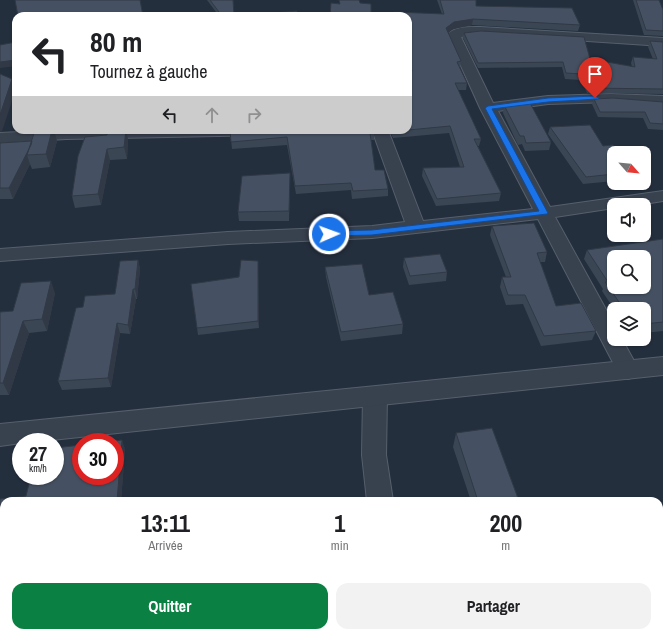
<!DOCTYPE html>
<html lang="fr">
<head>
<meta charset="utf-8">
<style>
	:root { --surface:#fff; --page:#f2f2f2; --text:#202124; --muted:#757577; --accent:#0b8043 }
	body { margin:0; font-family:"Archivo Narrow",sans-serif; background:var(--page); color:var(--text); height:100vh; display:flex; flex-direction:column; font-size:15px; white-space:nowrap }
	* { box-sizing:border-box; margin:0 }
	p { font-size:13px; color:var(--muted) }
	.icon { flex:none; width:22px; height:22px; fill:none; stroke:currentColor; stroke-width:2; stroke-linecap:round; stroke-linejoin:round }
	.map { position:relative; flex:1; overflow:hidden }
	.drawer { position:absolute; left:0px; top:497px; width:663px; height:140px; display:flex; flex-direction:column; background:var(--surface); border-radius:12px 12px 0 0; box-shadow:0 1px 3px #0004 }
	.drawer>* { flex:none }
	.banner { position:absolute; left:12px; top:12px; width:400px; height:122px; border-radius:12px; box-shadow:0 1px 3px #0004; background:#fff; color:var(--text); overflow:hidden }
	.needle { width:26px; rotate:117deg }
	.controls { position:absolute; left:607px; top:146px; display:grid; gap:8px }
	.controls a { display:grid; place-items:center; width:44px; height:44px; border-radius:8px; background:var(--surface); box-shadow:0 1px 3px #0004; font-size:20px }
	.speed { position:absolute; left:12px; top:433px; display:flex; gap:8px; font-size:20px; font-weight:700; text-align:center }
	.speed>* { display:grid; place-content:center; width:52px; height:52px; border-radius:50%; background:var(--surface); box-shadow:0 1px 3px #0004; line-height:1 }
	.speed small { font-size:10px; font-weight:400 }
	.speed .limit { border:6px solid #d22; background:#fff; color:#111 }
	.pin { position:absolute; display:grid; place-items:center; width:34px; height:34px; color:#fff; margin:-41px -17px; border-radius:50% 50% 50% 0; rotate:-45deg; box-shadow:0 0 4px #0007 }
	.pin .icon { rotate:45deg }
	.me { position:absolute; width:44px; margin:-22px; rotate:88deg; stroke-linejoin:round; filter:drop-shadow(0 0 3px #0008) }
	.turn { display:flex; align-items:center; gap:14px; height:84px; padding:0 12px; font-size:18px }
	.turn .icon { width:52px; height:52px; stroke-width:2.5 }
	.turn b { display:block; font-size:28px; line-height:34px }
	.lanes { display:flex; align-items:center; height:38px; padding:0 12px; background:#0003; justify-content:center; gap:20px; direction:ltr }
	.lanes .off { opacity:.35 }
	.eta { display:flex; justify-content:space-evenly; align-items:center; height:68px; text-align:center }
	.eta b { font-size:24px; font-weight:700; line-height:28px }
	.primary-button { display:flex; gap:8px; margin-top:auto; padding:8px 12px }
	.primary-button a { flex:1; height:46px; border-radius:12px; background:var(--accent); color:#fff; font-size:16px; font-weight:700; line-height:46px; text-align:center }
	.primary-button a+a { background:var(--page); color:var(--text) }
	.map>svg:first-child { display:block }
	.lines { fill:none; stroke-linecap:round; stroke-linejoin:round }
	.minor-casing { stroke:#565f6c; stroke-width:2 }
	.tertiary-casing { stroke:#565f6c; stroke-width:2 }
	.minor { fill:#38414e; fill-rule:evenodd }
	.tertiary { fill:#38414e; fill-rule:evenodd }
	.wall { fill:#3b4654 }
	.shaded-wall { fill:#303945 }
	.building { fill:#455162; stroke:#303945; fill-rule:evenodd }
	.route { fill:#1a73e8; stroke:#114b97 }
</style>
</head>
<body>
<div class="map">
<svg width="663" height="637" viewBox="0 0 663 637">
	<rect width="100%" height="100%" fill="#242f3e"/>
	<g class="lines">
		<!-- minor casing -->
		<g class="minor-casing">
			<path id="minor" d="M480 27 663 38V46L527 37 480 35 461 37 493 103 548 96 611 94 663 96V106L611 102 548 104 498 111 550 207 663 191V201L638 205H614V208L555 217 614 324V339H622L639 370 636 376 628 379 620 376 538 219 372 238 228 244 0 261V249L228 232 372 226 405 222 372 130H388L423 221 533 209 480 108 447 35C454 26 471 27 480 27Z
				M59 130H273L271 133 265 135 66 139 0 143V133Z
				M375 387 383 390 387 396 386 455 393 501H367L362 455 363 396 367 390Z
				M4 553V597L0 599V554Z
				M404 633H434L436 637H406Z"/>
		</g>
		<!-- tertiary casing -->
		<g class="tertiary-casing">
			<path id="tertiary" d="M663 357V375L33 442H21V443L0 446V424Z"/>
		</g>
		<!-- minor -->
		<use href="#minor" class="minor"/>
		<!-- tertiary -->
		<use href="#tertiary" class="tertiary"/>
	</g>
	<!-- wall -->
	<path class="wall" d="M207 0H233L234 16H219Z
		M437 0H476V6L580 25 578 31 472 25 453 29 448 32 461 61 460 68 467 83 466 90H458L481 139 479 146H477L501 193 499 201 436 206 422 176 423 168 460 167 449 133 393 138 389 130H408V72H409L408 68V16H394V12L442 14Z
		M633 0H659L663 10V36L644 35Z
		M464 33 590 59 632 67 631 63 633 57 653 59 648 47 650 41 663 42V94L587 93 581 80 565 79 562 67 478 68 463 38Z
		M594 99 663 102V130L648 129 643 118 598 117 592 104Z
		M504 105 551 142 549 150 525 151 522 144 518 145 503 113Z
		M550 127 603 146 614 153V181L583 184 548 134Z
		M230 130 374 132V140H371L375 170 388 189V196L352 199 351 190 296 194 287 145 232 149Z
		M107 135 128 139 127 159 110 160 101 205 75 208 72 196Z
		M57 141 50 167 32 169 30 164 13 199H0V143Z
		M290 173 289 221H239L238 212Z
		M492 226 547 252 545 262H540L556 306 596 331 592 340 541 346 523 304 506 305 500 287 502 277H506L490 235Z
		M663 239V331L644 333V309H614L602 291 603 289 584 259 587 250Z
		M404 258 447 272 446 281 409 285 403 267Z
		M138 260 140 269 137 299H136L130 334 120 333 111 387 62 390 58 381Z
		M258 261V267L259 328 198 335 197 328 239 277Z
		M325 267 369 295 403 324 402 334 341 341 326 277Z
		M55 293 47 331 29 333 9 395H0V312L13 311Z
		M456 433 519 501H471L453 447Z
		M125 449 121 501H4V553L3 552 0 553V499L26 496Z
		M513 633H566L563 637H514Z"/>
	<!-- shaded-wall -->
	<path class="shaded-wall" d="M473 19 472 25 453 29 446 35V28L454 22Z
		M16 60V66L0 68V62Z
		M12 79 16 89 2 131 0 132V115Z
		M52 130H54L57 141 50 167 46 154Z
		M126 130 128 139 127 159 124 147Z
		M33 141 27 155 30 164 13 199 9 188Z
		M107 149 110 160 101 205 98 194Z
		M290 173V183L289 221V211Z
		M138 260 140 269 137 299 135 289Z
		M258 261V267L259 328 258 321Z
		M51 281 55 293 47 331 42 319Z
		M133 289 136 299 130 334 128 325Z
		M23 321 29 333 9 395 3 383Z
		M117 323 120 333 111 387 108 378Z
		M122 440 125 449 121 501H117Z
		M0 546 3 552 0 553Z
		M93 633H98L99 634 98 637H92Z"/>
	<!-- building -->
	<path class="building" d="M15 0H140L143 16H18Z
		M210 0H233L234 16H222Z
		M339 0H359L360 3 371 4V16H330L331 3 340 4Z
		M440 0H476V6L572 8 580 25 473 19 454 22 446 28 461 61 457 62 467 83H455L481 139H474L501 193 437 199 423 168 464 167 450 126 408 130V72L412 71 408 59V16H396L394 12 444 14Z
		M636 0H659L663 10V31L646 30Z
		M297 11 296 16H242L250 15Z
		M481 31 584 37 590 59 635 67 633 57 657 59 650 41 663 42V89L589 88 582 74 566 73 563 62 478 63 464 33Z
		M16 42V60L0 62V45Z
		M0 74 12 79 0 115Z
		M613 98 663 102V124L650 123 645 112H600L594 99Z
		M530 103 551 142 526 143 524 136H520L504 105Z
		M590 125 603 146 613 145 619 153H614V174L586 177 550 127Z
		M35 130H52L46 154 27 155Z
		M108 130H126L124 147 107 149 98 194 72 196 78 156 85 137 107 135Z
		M230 130H374V132L370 133 375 170H384L388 189 353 191 351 183 295 186 287 137 231 142Z
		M32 141 31 145 9 188H0V143Z
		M290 173 289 211 238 212 242 176Z
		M534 223 547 252 537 253 556 306 581 303 596 331 544 336 525 295H508L502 277H511L492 226Z
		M663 239V322L644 324V309H624L605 282H608L587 250ZM614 257H644V287H614Z
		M440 254 447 272 410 276 404 258Z
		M138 260 135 289H133L128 325 117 323 108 378 58 381 76 308 83 307 85 296 115 294 120 261Z
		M241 260 258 261V321L197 328 191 284 239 277Z
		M362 264 369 295 393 292 403 324 341 332 325 267Z
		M51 281 42 319 23 321 3 383H0V312L13 311 21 283Z
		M492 428 519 501H478L456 433Z
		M122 440 117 501H4V547H0V499L26 496 31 476H55V448L81 445V476H115V442H108Z
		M27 633H93L92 637H26Z
		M163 633H234L235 635 229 637H164Z
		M521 633H549L526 637H523Z"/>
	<!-- route -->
	<path class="route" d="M595 96 599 98 598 99 548 102 492 109 548 213 547 214 372 235 329 236 325 234 329 231 372 230 539 211 485 108 488 106 548 98Z"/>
</svg>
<div class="controls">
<a><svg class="needle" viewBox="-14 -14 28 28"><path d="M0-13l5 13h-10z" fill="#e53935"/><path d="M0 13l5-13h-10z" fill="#757577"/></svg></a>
<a><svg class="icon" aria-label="sound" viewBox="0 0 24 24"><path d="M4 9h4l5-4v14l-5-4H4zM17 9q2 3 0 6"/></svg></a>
<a><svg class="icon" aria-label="search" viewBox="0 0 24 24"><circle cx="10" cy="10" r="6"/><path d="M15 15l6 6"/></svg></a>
<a><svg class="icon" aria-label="layers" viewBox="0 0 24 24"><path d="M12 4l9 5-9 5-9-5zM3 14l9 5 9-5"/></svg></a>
</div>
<div class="speed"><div>27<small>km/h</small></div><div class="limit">30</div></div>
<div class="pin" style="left:595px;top:98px;background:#d93025"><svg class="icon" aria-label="arrive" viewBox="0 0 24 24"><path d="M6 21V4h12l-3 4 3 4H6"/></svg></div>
<svg class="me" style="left:329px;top:234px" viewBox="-20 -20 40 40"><circle r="17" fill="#1a73e8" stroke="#fff" stroke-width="3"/><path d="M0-11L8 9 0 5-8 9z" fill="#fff"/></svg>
<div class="banner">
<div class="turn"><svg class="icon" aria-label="left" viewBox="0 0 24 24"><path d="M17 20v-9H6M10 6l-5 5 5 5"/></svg><div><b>80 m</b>Tournez à gauche</div></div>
<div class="lanes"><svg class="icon" aria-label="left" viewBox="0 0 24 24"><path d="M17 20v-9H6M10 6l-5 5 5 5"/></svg><svg class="icon off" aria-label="ahead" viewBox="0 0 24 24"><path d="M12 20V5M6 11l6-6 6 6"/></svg><svg class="icon off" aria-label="right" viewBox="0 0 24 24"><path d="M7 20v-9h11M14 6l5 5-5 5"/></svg></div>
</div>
<section class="drawer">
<div class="eta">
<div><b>13:11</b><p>Arrivée</p></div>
<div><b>1</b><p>min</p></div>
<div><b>200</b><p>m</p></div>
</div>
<div class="primary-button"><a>Quitter</a><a>Partager</a></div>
</section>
</div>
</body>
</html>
